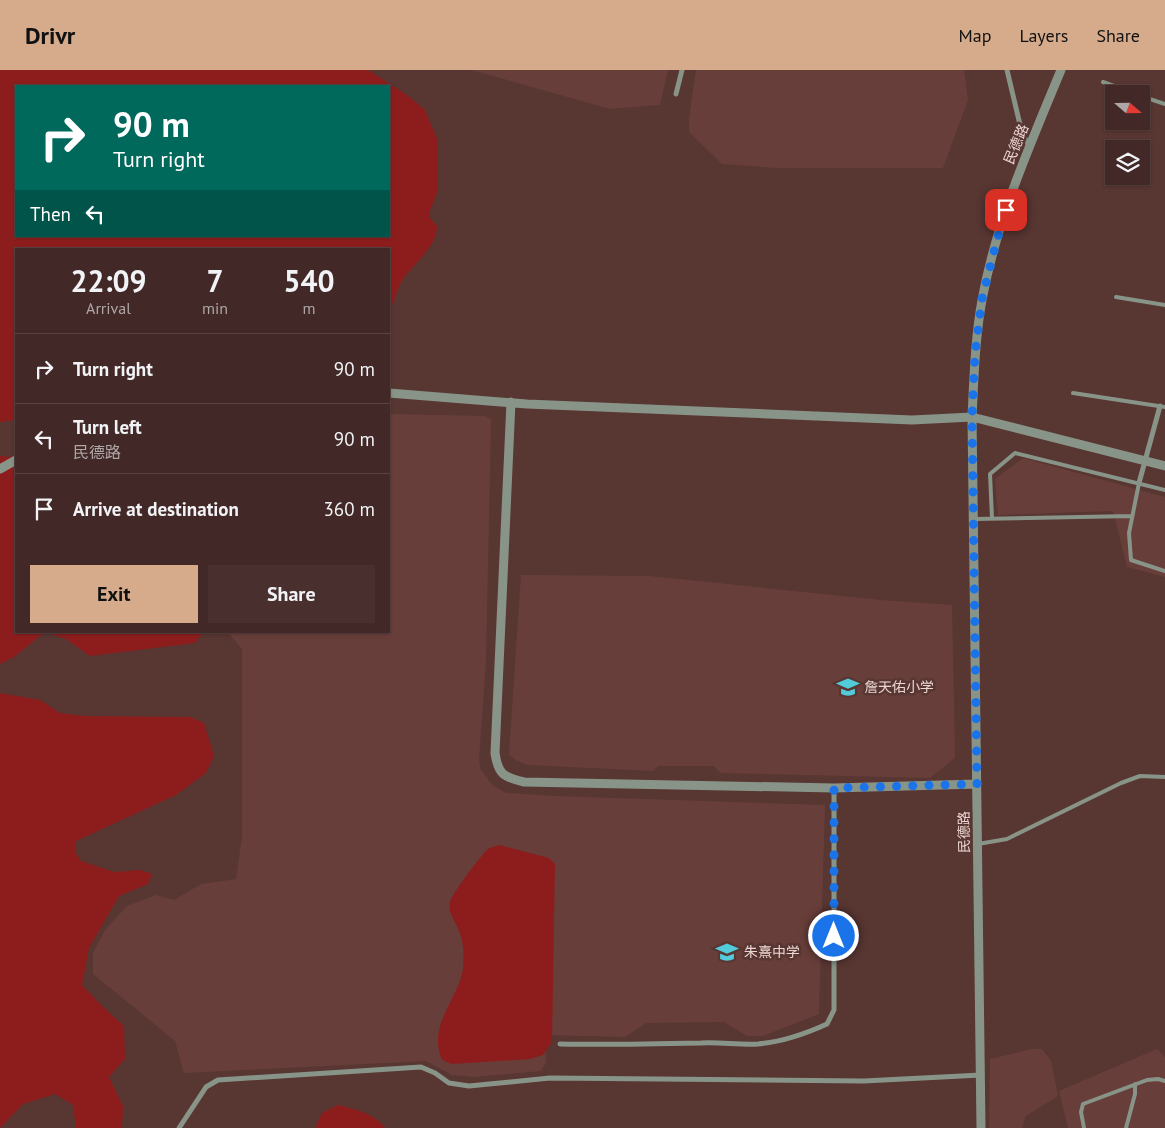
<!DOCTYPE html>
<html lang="en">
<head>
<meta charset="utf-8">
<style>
	:root { --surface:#422826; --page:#49302e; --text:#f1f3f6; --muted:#aea6a7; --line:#5a4443; --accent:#d6ab8b }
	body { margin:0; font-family:"PT Sans","Noto Sans SC",sans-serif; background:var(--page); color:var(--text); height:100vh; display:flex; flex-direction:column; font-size:19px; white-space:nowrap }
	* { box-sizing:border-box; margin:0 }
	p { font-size:16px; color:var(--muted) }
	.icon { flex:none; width:28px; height:28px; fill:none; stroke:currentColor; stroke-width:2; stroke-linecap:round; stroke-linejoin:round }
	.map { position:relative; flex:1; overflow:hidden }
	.sheet { position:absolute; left:15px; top:178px; width:375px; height:385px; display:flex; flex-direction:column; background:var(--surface); border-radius:0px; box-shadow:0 1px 4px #0004,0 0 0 1px var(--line) }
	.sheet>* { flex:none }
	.hud { position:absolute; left:15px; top:15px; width:375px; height:152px; border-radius:0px; box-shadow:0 1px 4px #0004,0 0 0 1px var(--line); background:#00695c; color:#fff; overflow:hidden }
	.needle { width:32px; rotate:110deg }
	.buttons { position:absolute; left:1105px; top:15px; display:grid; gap:10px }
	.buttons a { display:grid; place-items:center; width:45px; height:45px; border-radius:0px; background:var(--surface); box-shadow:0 1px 4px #0004,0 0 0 1px var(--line); font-size:25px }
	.pin { position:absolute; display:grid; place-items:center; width:42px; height:42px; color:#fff; margin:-21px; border-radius:10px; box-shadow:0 2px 8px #0006 }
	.me { position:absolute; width:55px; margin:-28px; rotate:0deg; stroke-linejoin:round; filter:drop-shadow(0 0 4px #0008) }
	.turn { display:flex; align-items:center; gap:18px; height:105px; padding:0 15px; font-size:22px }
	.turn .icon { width:65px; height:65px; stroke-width:2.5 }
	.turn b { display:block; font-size:35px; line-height:42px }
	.then { display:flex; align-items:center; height:48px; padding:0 15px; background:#0003; gap:10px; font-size:19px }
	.eta { display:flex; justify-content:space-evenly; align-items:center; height:85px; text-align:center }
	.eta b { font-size:30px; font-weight:800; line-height:35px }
	.action { display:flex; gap:10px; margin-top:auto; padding:10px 15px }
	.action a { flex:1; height:58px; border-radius:0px; background:var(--accent); color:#111; font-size:20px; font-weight:800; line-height:58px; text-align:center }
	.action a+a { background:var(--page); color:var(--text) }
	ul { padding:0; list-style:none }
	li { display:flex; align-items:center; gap:15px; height:70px; padding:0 15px; border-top:1px solid var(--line) }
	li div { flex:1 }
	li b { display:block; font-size:19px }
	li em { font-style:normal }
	header { display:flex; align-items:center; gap:30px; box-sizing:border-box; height:70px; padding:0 25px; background:var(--accent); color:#111 }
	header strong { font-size:24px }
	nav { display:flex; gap:28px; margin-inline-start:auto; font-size:18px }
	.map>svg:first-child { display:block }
	.built { fill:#683e3a }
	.green { fill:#8d1d1d; fill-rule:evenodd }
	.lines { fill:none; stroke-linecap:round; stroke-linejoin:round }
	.service { stroke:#889488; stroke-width:4 }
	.minor { stroke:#889488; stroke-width:5 }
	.tertiary { stroke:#889488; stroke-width:9 }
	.route { stroke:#1a73e8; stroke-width:9; stroke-dasharray:0 16.2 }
	.labels { text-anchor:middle; stroke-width:5; stroke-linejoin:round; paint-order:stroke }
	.street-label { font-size:14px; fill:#ecd6d3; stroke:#583632 }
	.poi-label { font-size:14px; fill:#ecd6d3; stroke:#583632; text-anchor:start }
</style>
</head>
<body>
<header>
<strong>Drivr</strong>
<nav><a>Map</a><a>Layers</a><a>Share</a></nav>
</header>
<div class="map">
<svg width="1165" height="1058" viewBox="0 0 1165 1058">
	<rect width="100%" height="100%" fill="#583632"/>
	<!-- built -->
	<path class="built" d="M472 0H668L660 35 610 39Z
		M696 0H964L968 30 943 98H776L722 94 689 62V49Z
		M389 344 485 346 491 349 486 592 479 689 480 698 492 715 506 723 555 726 825 735 819 944 763 966H747L724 952 646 953 625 967 545 965 546 993 541 1001 474 1007 452 1005 426 991 184 1003 175 971 93 904V883L105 860 127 836 156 825 174 830 201 814 236 809 242 767V579L227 561H389Z
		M1023 388 1165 427V507L1127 497 1113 441 998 445 995 409Z
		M521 505 650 506 881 530 952 535 955 688 930 708 720 703 714 696H658L653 701 528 695 517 691 509 685Z
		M1031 979H1042L1051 991 1058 1026 1026 1046 1022 1058H989L990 989Z
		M1157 979 1165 987V1058H1068L1059 1021Z"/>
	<!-- green -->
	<path class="green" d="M0 0H368L407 25 425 40 438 71V120L430 141V148L437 156C437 178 413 193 402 211 396 221 395 232 389 240V179H16V350L0 352ZM389 16V166H16V16Z
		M0 386 9 387 16 386V561H204L195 573 90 586 66 569 45 562 14 587 0 594Z
		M0 623 40 630 60 643 85 646 190 647 204 653 214 686 206 703 176 725 76 771 75 782 81 791 114 802 140 800 152 804 148 814 119 826 89 878 82 915 101 935 124 956 125 989 109 1007 123 1036 122 1058H76L73 1035 55 1024 23 1034 0 1058Z
		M499 775 549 788 555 794 552 972 543 985 530 989 452 994 442 990C427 955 458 930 463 899 464 887 464 872 459 861 456 852 447 842 450 832 451 825 482 784 488 779 491 777 496 776 499 775Z
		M338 1035C354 1039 376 1044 385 1058H315L322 1043Z"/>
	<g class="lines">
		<!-- service -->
		<path class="service" d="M1103 12 1136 24
			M1141 26 1165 34
			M1116 227 1165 235
			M1073 323 1165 337
			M1139 413 1129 463 1131 490 1165 501
			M992 448 990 404 1015 383 1165 420
			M974 449 1131 446
			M978 774 1007 769 1121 713 1140 706 1165 707
			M1084 1058 1081 1042 1083 1034 1147 1010 1158 1009 1165 1011
			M1126 1058 1135 1024V1014"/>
		<!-- minor -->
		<path class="minor" d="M1007 0 1022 63 1029 76
			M676 24 682 0
			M1139 413 1160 336
			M560 974C607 975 654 974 701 973 720 972 739 975 758 974 782 972 805 964 827 954L834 940V718
			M179 1058 206 1017 218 1010 421 997 435 1003 449 1013 469 1016 550 1008 864 1011 981 1005"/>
		<!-- tertiary -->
		<path class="tertiary" d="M389 323 527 334 912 350 972 347 1165 396
			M511 332 495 683C498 704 503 707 524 712L834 718 977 714
			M0 399 16 390
			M981 1058 972 347C974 308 975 268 982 230 997 149 1030 75 1061 0"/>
	</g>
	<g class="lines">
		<!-- route -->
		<path class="route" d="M834 866V718L977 714 972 347 975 284 982 229 997 170 1006 140"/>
	</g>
	<!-- icons -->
	<defs>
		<g id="school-bare" transform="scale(1.725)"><path d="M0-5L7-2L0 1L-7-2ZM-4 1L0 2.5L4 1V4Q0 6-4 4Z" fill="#52cbda" stroke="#583632" stroke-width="2.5" paint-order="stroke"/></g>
	</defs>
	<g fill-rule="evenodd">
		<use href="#school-bare" x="848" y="617"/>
		<use href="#school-bare" x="727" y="882"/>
	</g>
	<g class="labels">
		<!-- street labels -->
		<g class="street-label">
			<text transform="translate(1016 74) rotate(-67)" y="5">民德路</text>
			<text transform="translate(964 762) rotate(-91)" y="5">民德路</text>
		</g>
		<!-- poi labels -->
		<g class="poi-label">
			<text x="864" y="622">詹天佑小学</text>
			<text x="744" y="887">朱熹中学</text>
		</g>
	</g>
</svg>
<div class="buttons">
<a><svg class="needle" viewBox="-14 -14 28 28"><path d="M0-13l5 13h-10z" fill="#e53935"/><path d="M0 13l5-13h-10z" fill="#aea6a7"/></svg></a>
<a><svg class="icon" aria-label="layers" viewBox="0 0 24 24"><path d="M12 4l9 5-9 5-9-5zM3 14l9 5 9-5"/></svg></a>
</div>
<div class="pin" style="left:1006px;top:140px;background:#d93025"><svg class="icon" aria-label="arrive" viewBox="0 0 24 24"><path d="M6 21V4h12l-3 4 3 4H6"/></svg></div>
<svg class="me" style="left:834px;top:866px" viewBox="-20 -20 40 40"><circle r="17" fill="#1a73e8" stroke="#fff" stroke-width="3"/><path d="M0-11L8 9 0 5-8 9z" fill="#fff"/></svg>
<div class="hud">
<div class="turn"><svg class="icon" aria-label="right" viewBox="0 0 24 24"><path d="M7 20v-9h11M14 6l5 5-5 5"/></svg><div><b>90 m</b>Turn right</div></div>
<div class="then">Then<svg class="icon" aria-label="left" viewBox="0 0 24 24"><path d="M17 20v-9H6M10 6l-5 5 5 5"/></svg></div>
</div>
<section class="sheet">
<div class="eta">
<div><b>22:09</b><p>Arrival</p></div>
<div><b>7</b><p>min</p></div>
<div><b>540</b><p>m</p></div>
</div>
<ul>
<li><svg class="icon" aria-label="right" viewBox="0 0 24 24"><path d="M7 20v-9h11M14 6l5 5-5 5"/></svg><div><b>Turn right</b></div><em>90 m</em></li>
<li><svg class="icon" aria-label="left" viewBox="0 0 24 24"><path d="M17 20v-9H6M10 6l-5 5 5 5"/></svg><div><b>Turn left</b><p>民德路</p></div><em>90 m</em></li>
<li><svg class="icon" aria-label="arrive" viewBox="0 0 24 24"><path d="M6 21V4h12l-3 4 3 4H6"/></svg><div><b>Arrive at destination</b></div><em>360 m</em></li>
</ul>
<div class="action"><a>Exit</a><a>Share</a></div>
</section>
</div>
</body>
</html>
